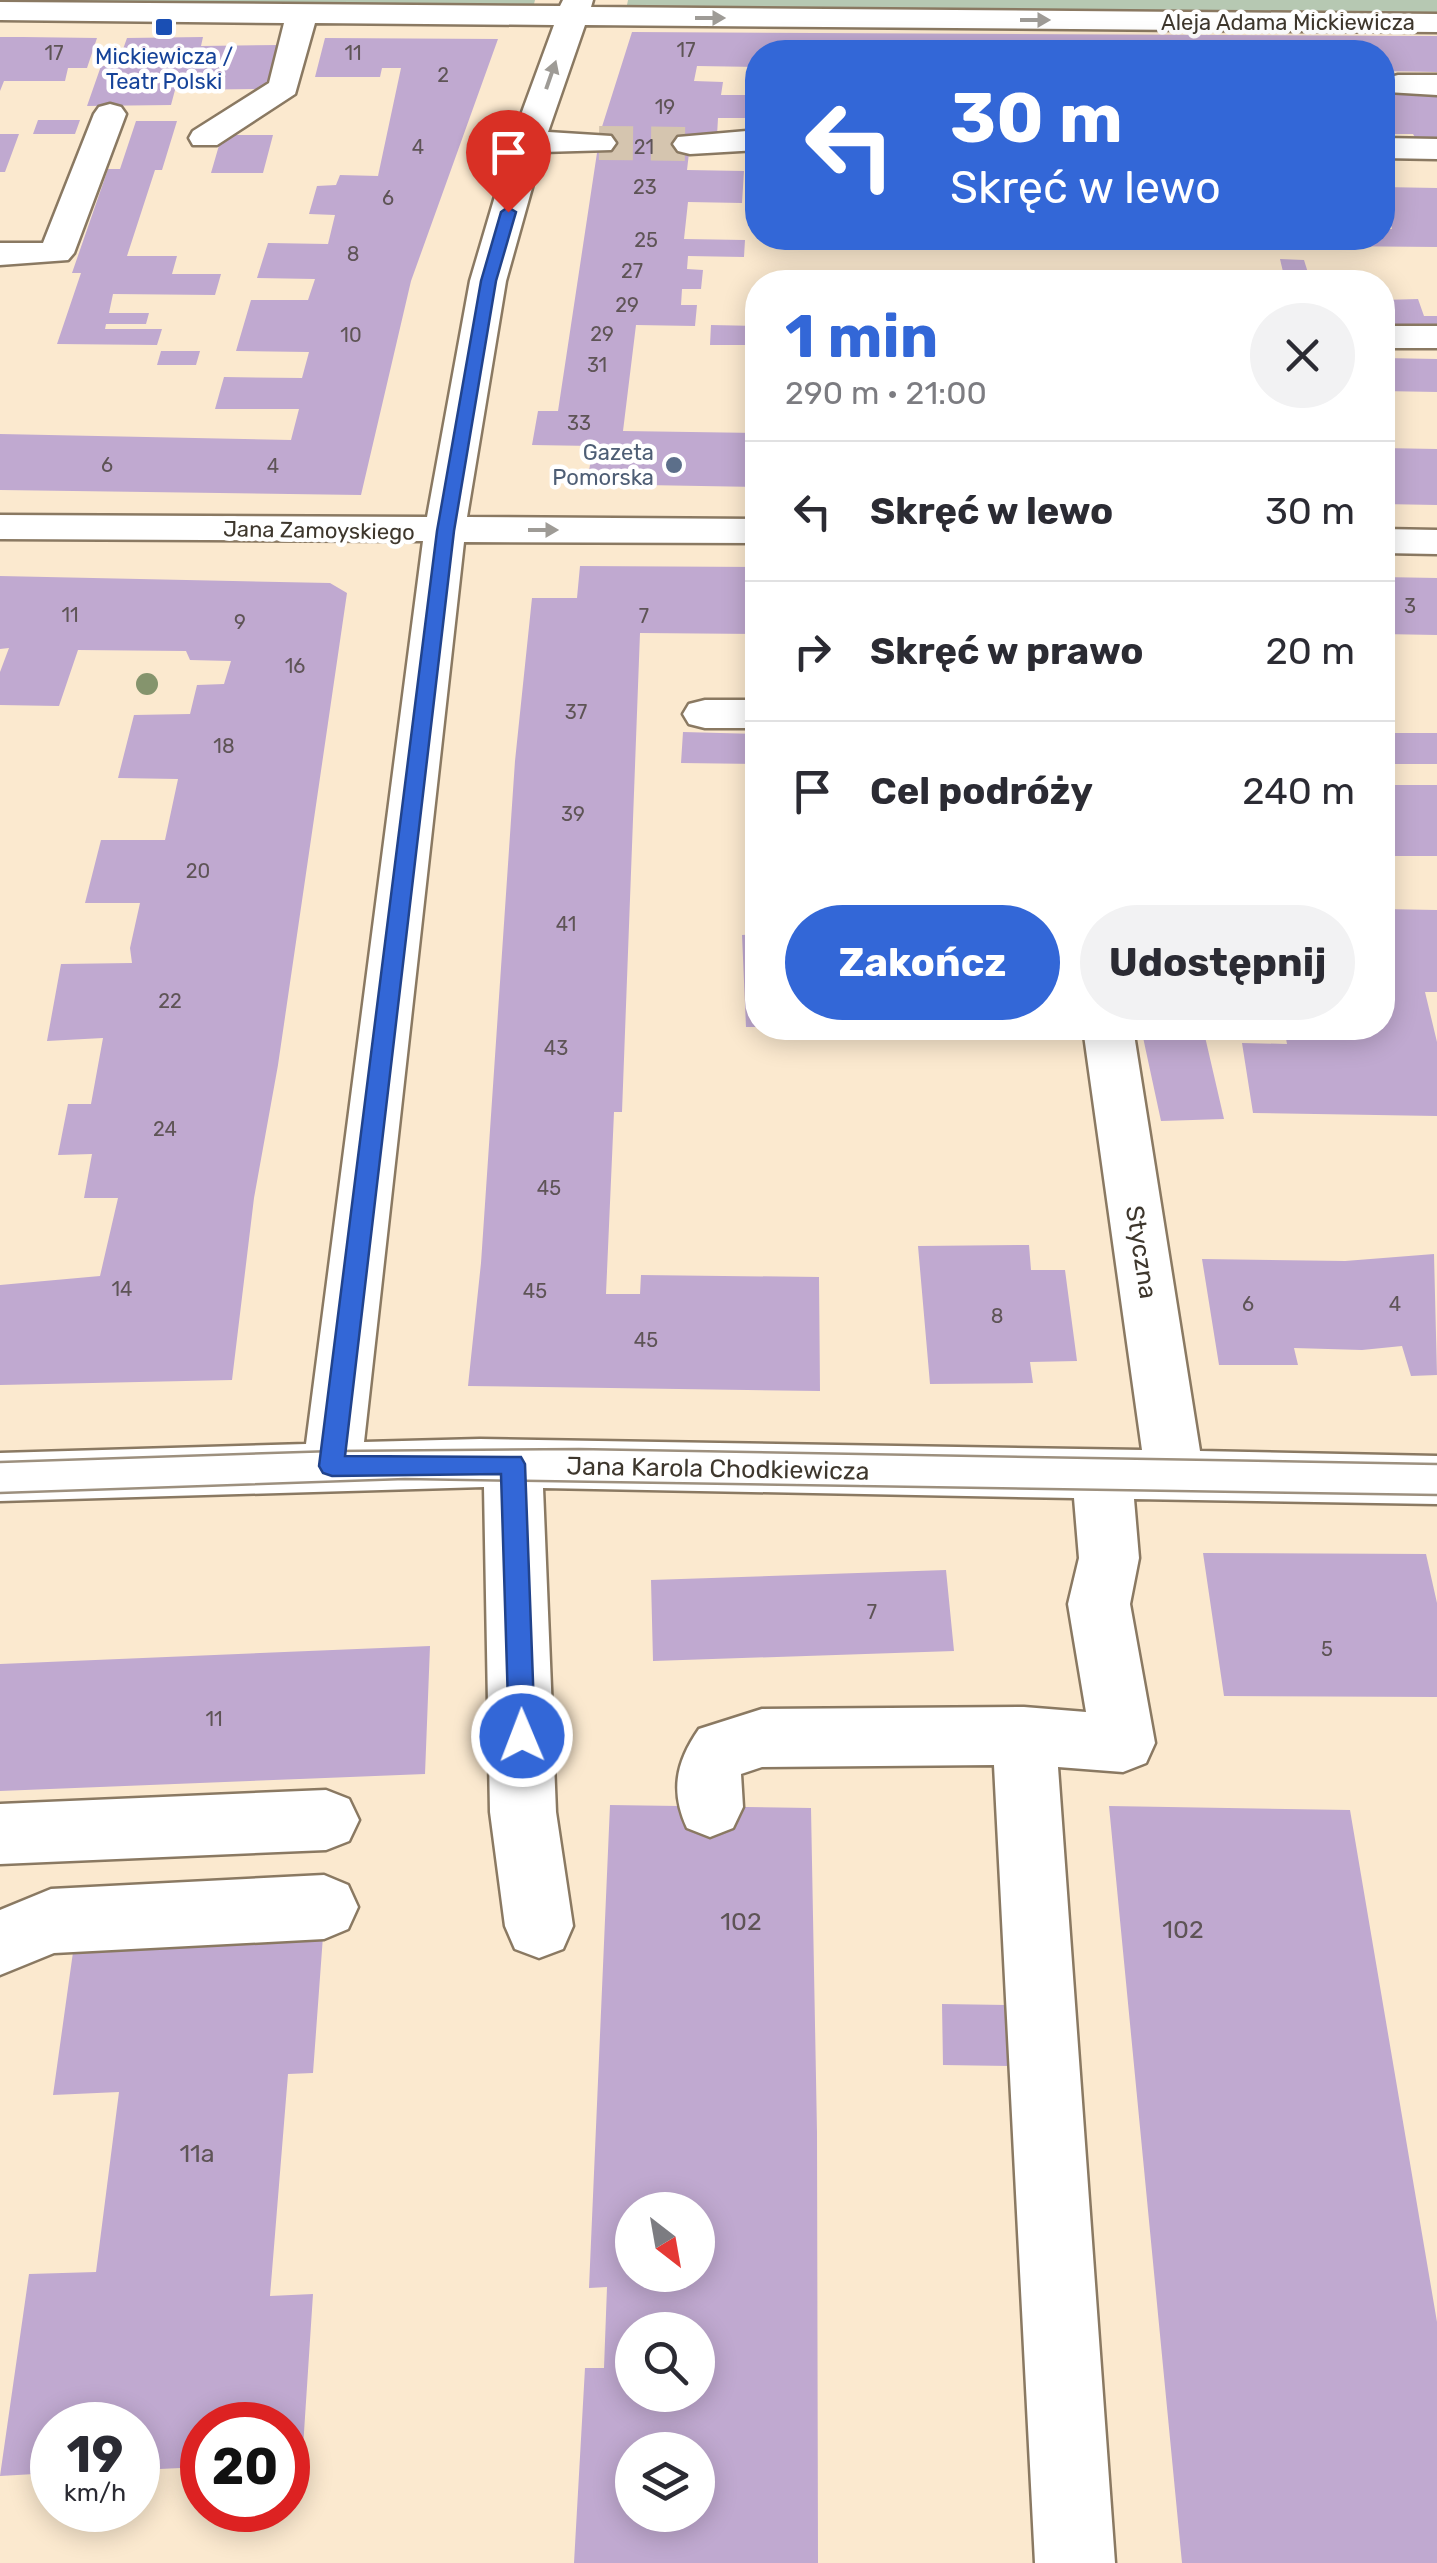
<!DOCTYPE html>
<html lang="pl">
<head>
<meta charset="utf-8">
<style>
	:root { --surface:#fff; --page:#f2f2f3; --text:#2b2b33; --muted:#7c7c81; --line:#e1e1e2; --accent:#3367d7 }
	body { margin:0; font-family:Rubik,sans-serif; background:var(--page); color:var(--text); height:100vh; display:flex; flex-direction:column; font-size:38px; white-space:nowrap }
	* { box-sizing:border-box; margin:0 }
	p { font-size:32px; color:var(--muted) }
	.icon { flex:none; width:55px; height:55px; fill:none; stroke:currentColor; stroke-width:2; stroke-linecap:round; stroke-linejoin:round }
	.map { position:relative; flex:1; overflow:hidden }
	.details { position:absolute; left:745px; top:270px; width:650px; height:770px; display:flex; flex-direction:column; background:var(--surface); border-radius:40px; box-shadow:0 5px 25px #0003 }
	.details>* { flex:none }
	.top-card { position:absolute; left:745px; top:40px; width:650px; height:210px; border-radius:40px; box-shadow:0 5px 25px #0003; background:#3367d7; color:#fff; overflow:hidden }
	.needle { width:65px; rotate:149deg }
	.fabs { position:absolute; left:615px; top:2192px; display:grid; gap:20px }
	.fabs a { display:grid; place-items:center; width:100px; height:100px; border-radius:50%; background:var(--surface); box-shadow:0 5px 25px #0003; font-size:50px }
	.speed { position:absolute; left:30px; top:2402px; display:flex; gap:20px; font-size:50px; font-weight:700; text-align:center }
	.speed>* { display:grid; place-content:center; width:130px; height:130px; border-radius:50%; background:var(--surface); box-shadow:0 5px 25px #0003; line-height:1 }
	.speed small { font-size:25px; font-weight:400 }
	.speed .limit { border:15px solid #d22; background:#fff; color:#111 }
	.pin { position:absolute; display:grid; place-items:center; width:85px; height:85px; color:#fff; margin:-102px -42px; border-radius:50% 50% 50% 0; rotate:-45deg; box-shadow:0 0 10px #0007 }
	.pin .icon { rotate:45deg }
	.me { position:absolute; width:110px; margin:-55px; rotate:359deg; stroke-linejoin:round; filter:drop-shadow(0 0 8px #0008) }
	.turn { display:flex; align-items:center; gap:35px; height:210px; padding:0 40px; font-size:45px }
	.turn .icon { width:130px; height:130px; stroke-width:2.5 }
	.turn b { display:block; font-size:70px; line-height:85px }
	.round { display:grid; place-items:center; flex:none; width:105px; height:105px; border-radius:52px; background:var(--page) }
	.head { display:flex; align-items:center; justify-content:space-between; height:170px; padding:0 40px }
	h1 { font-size:60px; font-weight:700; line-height:75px; color:var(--accent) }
	.cta { display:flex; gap:20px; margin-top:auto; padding:20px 40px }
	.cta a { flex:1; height:115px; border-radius:60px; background:var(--accent); color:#fff; font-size:40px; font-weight:700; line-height:115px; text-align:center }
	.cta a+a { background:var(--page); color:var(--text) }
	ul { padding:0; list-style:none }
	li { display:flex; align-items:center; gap:30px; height:140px; padding:0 40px; border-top:2px solid var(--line) }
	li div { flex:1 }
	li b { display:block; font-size:38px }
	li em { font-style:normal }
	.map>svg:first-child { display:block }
	.green { fill:#b6c8b2 }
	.building { fill:#c0a9d0; fill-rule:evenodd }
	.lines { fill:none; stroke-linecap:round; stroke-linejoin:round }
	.minor-tunnel { stroke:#d5c5af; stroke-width:34; stroke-dasharray:34 18; stroke-linecap:butt }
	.minor-casing { stroke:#8a7962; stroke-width:5 }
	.minor { fill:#fff; fill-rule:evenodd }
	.tram { stroke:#9d907e; stroke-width:2.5 }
	.tree { fill:#85946d }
	.oneway { fill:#9e9b96 }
	.route { fill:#3367d7; stroke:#21438c; stroke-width:2.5 }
	.transit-dot { fill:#1a4fb4; stroke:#fff; stroke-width:4 }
	.service-dot { fill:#5c6f8a; stroke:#fff; stroke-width:4 }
	.labels { text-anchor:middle; stroke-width:9; stroke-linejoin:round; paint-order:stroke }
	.number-label { font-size:20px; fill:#5e5456 }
	.far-street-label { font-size:22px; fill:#3e372d; stroke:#fff }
	.far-transit-label { font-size:22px; fill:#164399; stroke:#fff }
	.far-service-label { font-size:22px; fill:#4e5e75; stroke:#fff; text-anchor:end }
	.street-label { font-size:25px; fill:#3e372d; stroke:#fff }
	.near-number-label { font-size:25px; fill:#5e5456 }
</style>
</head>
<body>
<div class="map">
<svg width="1437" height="2563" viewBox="0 0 1437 2563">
	<rect width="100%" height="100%" fill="#fbe9cf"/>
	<!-- green -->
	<path class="green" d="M0 0H535L533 8 0 5Z
		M628 0H1437V12L626 10Z"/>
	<!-- building -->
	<path class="building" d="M632 32 1437 36V72L1382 71V52H758V67L697 66 694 81 723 82 721 95H758V118H718L717 136H691L687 170 744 171 742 203 688 202 684 239 745 240 744 257 688 256 687 269 703 270 701 289H682L681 305H697L695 326 636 325 623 431 758 433V487L587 484 593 446 532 445 538 411H558L600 133Z
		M0 37H23L97 38 87 68H68L65 81H4L0 91Z
		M203 37 201 46 281 45 267 89 175 90 171 105 87 106 101 66H117L127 38Z
		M325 38 498 39 411 281 361 495 0 490V434L291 440 299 409H215L224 377 302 378 309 352 236 351 251 300H308L315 279 257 278 268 243 328 244 335 215 309 214 317 186 336 185 340 175 378 176 401 68H382L380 77H315Z
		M1437 91V139H1416L1413 134H1382V92Z
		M38 120H80L75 134H33Z
		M136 121H177L162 170H155L127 256H177L172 274H221L215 295 113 294 109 313H149L146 324H106L105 329H162L157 345 57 344 81 273H72L108 169H120Z
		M0 134H19L5 172H0Z
		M222 135H273L263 173H211Z
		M1382 187 1437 188V247L1219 245 1218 238H1382V229H1392Z
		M1280 259 1304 260 1309 276H1284Z
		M1418 299 1424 316H1437V331L1382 330V300Z
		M711 325 758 326V345H710Z
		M161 351H200L196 365H157Z
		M1382 358 1437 359V392L1382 391Z
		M1382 448 1437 449V505L1382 504Z
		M580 566 758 567V634L640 633 622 1112H614L606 1294H640L641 1275 819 1277 820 1391 468 1386 481 1263 515 761 532 598H577Z
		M0 576 330 583 347 593 278 1065 254 1198 232 1380 0 1385V1285L100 1276 118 1198H84L92 1154 58 1155 68 1104H91L103 1038 47 1041 61 964 132 963 130 948 140 903H85L101 840H165L178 779 118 778 134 715 190 714 197 685 224 684 231 661 190 660 186 651 78 650 59 706 0 705V672L9 648 0 649Z
		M1382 577 1437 578V635L1382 634Z
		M683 732 758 734V764L681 763Z
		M1382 733H1437V764H1382Z
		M1382 785H1437V856H1382Z
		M1382 909 1437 910V992H1425L1437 1042V1116L1253 1113 1242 1043 1287 1044 1284 1028H1382Z
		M758 934V1027H746L742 935Z
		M1141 1028H1203L1224 1119 1161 1121Z
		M1029 1245 1031 1270H1065L1077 1361 1030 1362 1033 1383 930 1384 918 1246Z
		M1434 1254 1437 1375 1411 1376 1402 1346 1362 1350 1294 1348 1298 1365H1219L1202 1259 1345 1261Z
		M1203 1553 1426 1554 1437 1603V1697L1224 1696Z
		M946 1570 954 1651 653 1661 651 1580Z
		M430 1646 425 1774 0 1791V1664Z
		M610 1805 811 1808 817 2132 818 2563H574L585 2368H604L607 2287 589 2288ZM632 2210H698V2275H632ZM632 2330H698V2395H632ZM632 2450H698V2515H632Z
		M1109 1806 1350 1810 1437 2322V2563H1182Z
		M323 1936 313 2073 288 2074 270 2296 313 2294 302 2463 288 2464V2425H202V2467L138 2470V2425H52V2473L0 2476 29 2274 96 2272 119 2092 53 2095 74 1945Z
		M942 2004 1007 2005 1010 2066 943 2065Z"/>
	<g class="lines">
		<!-- minor-tunnel -->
		<path class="minor-tunnel" d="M599 143 690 144"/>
		<!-- minor casing -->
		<g class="minor-casing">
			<path id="minor" d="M563 0H593L591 7 1437 14V32L585 25 548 132 611 136 616 143 611 150 542 152 506 281 467 517 758 519V543L464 542 364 1442 480 1439 1142 1450 1083 1028H1133L1200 1451 1437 1456V1504L1134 1499 1139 1558 1130 1604 1155 1743 1146 1763 1123 1772 1058 1767 1115 2563H1035L994 1765 762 1767 741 1774 743 1807 733 1828 710 1837 687 1828C670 1791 676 1762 699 1729L762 1709 1024 1707 1086 1712 1068 1604 1079 1558 1074 1498 543 1488 556 1812 573 1926 563 1949 539 1958 515 1949 505 1926 490 1812 484 1487 0 1501V1453L306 1444 423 541 0 539V515L427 517 470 281 511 142 554 25 315 23 295 94 217 145H193L189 138 193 131 269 83 284 23 0 20V2L560 6Z
				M1398 75H1437V95L1387 92 1382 86 1387 78Z
				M110 104 121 107 126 114 74 253 68 260 0 265V243H43L94 114 99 107Z
				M758 130V150L690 154 678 151 673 144 678 137Z
				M1382 138 1437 139V159L1382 158Z
				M1382 326H1437V348H1382Z
				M1382 529 1437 530V554L1382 553Z
				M705 700H758V728H705L689 724 683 714 689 704Z
				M326 1790 349 1799 359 1820 349 1841 326 1850 0 1864V1804Z
				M324 1875 348 1885 358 1907 348 1929 324 1939 54 1953 0 1975V1910L51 1889Z"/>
		</g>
		<!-- minor -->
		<use href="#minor" class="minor"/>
		<!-- tram -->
		<path class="tram" d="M0 1462 333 1451 579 1449 1437 1464
			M0 1493 405 1479 1437 1495"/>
	</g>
	<!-- trees -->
	<circle class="tree" cx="147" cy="684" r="11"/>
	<!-- one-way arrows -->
	<defs><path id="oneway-solid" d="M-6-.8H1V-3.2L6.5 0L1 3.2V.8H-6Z" transform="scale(2.5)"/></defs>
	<g class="oneway">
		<use href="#oneway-solid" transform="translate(710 18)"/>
		<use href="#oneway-solid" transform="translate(1035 20)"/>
		<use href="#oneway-solid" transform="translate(551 75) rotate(-71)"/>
		<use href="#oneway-solid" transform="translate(543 530)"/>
	</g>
	<!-- route -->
	<path class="route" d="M508 207 516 212 496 281 454 531 345 1456 521 1457 525 1464 535 1736 531 1745 522 1748 512 1745 509 1736 501 1474 332 1476 323 1473 319 1466 437 531 481 281 501 212Z"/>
	<!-- markers -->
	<rect class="transit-dot" x="154" y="17" width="20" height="20" rx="5"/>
	<circle class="service-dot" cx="674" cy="465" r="10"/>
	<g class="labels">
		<!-- number labels -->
		<g class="number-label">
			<text x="686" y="57">17</text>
			<text x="54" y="60">17</text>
			<text x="353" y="60">11</text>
			<text x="443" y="82">2</text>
			<text x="665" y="114">19</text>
			<text x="418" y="154">4</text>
			<text x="644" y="154">21</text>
			<text x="645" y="194">23</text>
			<text x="388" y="205">6</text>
			<text x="646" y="247">25</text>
			<text x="353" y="261">8</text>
			<text x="632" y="278">27</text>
			<text x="627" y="312">29</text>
			<text x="602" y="341">29</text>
			<text x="351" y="342">10</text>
			<text x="597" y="372">31</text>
			<text x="579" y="430">33</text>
			<text x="107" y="472">6</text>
			<text x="273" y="473">4</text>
			<text x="1410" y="613">3</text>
			<text x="70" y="622">11</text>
			<text x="644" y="623">7</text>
			<text x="240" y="629">9</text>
			<text x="295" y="673">16</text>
			<text x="576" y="719">37</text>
			<text x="224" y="753">18</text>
			<text x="573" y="821">39</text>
			<text x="198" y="878">20</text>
			<text x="566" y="931">41</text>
			<text x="170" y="1008">22</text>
			<text x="556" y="1055">43</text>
			<text x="165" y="1136">24</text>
			<text x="549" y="1195">45</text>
			<text x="122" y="1296">14</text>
			<text x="535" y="1298">45</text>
			<text x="1248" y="1311">6</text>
			<text x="1395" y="1311">4</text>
			<text x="997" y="1323">8</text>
			<text x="646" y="1347">45</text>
			<text x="872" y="1619">7</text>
			<text x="1327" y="1656">5</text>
			<text x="214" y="1726">11</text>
		</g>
		<!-- far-street labels -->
		<g class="far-street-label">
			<text x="1288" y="30">Aleja Adama Mickiewicza</text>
			<text transform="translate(319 530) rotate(1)" y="8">Jana Zamoyskiego</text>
		</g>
		<!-- far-transit labels -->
		<g class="far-transit-label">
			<text x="164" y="64">Mickiewicza /<tspan x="164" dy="25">Teatr Polski</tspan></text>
		</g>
		<!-- far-service labels -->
		<g class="far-service-label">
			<text x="654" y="460">Gazeta<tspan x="654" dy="25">Pomorska</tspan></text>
		</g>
		<!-- street labels -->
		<g class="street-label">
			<text transform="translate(1142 1252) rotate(81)" y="9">Styczna</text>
			<text transform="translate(718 1468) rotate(1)" y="9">Jana Karola Chodkiewicza</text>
		</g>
		<!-- near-number labels -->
		<g class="near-number-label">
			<text x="741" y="1930">102</text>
			<text x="1183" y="1938">102</text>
			<text x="197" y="2162">11a</text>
		</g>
	</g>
</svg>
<div class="fabs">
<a><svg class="needle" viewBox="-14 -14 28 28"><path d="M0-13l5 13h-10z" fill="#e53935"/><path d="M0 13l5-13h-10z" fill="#7c7c81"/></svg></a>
<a><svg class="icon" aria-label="search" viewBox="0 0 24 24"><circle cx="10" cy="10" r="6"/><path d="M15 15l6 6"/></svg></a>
<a><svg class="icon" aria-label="layers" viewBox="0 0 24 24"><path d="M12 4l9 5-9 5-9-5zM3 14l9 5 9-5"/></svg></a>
</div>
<div class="speed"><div>19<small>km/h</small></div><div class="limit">20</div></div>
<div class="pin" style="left:508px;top:212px;background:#d93025"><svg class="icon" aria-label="arrive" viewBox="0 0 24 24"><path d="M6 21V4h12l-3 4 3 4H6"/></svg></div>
<svg class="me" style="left:522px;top:1736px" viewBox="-20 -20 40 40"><circle r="17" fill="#3367d7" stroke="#fff" stroke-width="3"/><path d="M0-11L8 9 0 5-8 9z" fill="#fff"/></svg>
<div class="top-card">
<div class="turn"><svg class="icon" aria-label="left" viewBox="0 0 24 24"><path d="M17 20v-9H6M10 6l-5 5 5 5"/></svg><div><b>30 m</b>Skręć w lewo</div></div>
</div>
<section class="details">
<div class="head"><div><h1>1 min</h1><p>290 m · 21:00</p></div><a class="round"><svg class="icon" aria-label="close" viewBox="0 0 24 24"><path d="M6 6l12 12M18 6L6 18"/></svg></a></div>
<ul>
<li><svg class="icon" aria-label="left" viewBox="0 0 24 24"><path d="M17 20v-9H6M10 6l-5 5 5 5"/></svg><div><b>Skręć w lewo</b></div><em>30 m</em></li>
<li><svg class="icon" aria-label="right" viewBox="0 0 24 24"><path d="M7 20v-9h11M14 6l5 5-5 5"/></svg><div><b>Skręć w prawo</b></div><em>20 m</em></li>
<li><svg class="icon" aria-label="arrive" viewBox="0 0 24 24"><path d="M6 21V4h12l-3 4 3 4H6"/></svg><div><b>Cel podróży</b></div><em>240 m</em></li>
</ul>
<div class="cta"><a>Zakończ</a><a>Udostępnij</a></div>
</section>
</div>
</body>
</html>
